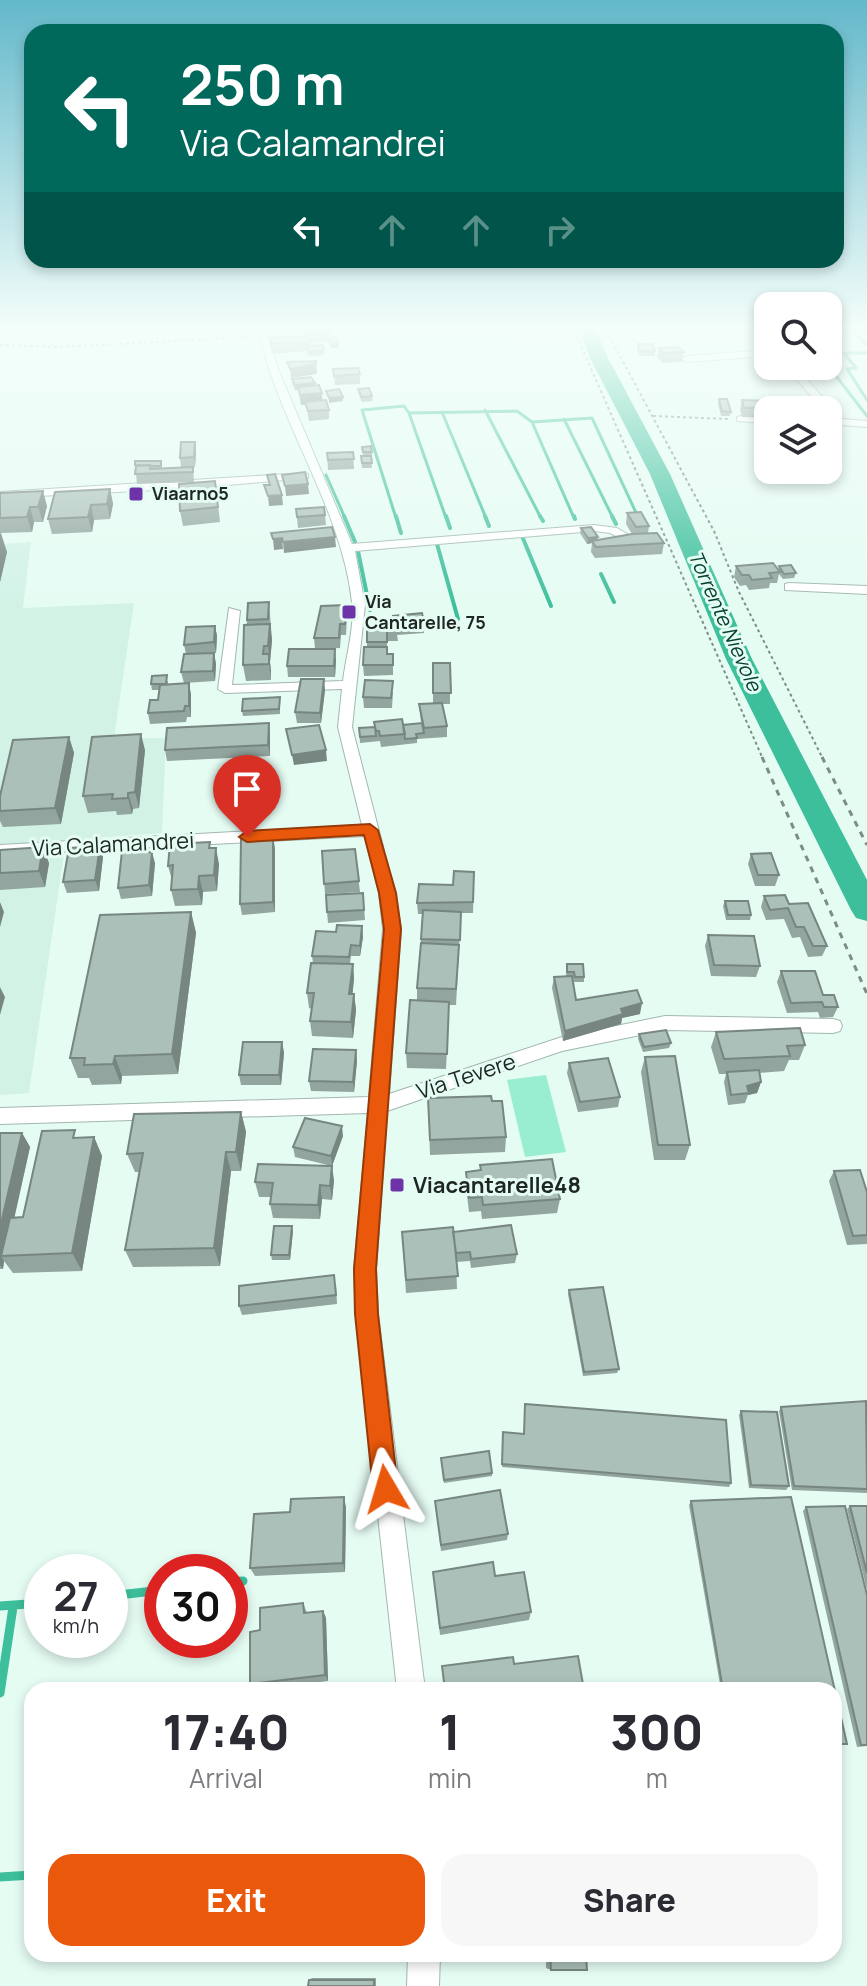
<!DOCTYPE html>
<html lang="en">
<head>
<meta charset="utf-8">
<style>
	:root { --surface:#fff; --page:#f7f7f7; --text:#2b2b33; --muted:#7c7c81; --accent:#ea580c }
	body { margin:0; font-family:Manrope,sans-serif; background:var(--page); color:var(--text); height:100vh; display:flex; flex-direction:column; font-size:30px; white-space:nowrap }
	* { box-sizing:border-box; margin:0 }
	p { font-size:26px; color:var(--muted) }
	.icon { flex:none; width:44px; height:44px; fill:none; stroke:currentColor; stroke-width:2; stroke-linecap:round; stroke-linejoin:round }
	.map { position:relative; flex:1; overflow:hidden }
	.sheet { position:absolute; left:24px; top:1682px; width:818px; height:280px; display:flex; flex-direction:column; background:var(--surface); border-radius:24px; box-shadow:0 4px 12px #0003 }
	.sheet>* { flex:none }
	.hud { position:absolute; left:24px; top:24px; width:820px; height:244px; border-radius:24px; box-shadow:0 4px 12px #0003; background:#00695c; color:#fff; overflow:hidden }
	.fabs { position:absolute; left:754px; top:292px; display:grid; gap:16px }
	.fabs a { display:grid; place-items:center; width:88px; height:88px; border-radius:16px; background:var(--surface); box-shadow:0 4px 12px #0003; font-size:40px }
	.speed { position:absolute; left:24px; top:1554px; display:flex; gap:16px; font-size:40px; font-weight:700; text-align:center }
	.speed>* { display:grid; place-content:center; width:104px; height:104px; border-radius:50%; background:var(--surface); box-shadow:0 4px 12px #0003; line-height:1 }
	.speed small { font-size:20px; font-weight:400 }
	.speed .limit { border:12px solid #d22; background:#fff; color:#111 }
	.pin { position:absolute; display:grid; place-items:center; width:68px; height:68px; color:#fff; margin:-82px -34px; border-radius:50% 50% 50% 0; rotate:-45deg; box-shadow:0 0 8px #0007 }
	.pin .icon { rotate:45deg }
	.me { position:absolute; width:88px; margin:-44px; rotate:353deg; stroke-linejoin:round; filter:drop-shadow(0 0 6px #0008) }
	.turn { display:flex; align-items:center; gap:28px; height:168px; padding:0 24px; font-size:36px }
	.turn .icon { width:104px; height:104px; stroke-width:2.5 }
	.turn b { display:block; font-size:56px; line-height:68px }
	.lanes { display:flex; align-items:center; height:76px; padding:0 24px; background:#0003; justify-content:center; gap:40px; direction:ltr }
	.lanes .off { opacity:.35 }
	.eta { display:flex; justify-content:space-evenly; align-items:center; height:136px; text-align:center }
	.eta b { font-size:48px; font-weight:800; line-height:56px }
	.action { display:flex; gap:16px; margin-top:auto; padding:16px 24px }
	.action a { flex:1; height:92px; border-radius:24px; background:var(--accent); color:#fff; font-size:32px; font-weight:800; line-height:92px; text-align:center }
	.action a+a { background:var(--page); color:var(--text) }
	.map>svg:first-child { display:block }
	.built { fill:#d2f2e6 }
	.green { fill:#99eed2 }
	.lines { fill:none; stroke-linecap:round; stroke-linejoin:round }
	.stream-far2 { stroke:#3dbf9c; stroke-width:3 }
	.stream-far1 { stroke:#3dbf9c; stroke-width:4 }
	.stream { stroke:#3dbf9c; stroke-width:9 }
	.river { fill:#3dbf9c; fill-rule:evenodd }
	.minor-casing { stroke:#a2b7af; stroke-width:2 }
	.path-far1 { stroke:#7c8c86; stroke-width:2; stroke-dasharray:3 3; stroke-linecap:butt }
	.path { stroke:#7c8c86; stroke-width:3; stroke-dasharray:6 6; stroke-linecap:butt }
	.minor { fill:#fff; fill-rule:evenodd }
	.wall { fill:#92a59e }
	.shaded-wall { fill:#778681 }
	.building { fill:#aac0b8; stroke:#778681; stroke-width:2 }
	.route { fill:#ea580c; stroke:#983908; stroke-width:2 }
	.poi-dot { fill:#6e33a9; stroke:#e5fcf3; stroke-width:3 }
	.labels { text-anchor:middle; stroke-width:6; stroke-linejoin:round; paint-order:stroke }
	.far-poi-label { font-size:18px; font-weight:bold; fill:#1d2623; stroke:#e5fcf3; text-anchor:start }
	.far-water-label { font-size:20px; font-style:italic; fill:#074032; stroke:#e5fcf3 }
	.street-label { font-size:22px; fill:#1d2623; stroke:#e5fcf3 }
	.poi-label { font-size:22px; font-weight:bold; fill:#1d2623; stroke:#e5fcf3; text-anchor:start }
</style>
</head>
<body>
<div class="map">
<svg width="867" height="1986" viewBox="0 0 867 1986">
	<rect width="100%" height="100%" fill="#e5fcf3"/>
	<!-- built -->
	<path class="built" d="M31 542 23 608 134 603 114 738H166L162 833 66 840 29 1093 0 1095V544Z"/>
	<!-- green -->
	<path class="green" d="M546 1075 566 1152 525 1157 507 1080Z"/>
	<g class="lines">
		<!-- stream-far2 -->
		<path class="stream-far2" d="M852 330 867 345
			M828 332 841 347
			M867 353H844L856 368 847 369 867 400
			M833 372 867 416
			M485 410 541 518
			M442 412 486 518
			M409 413 446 518
			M564 419 613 518
			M532 422 574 518
			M326 475 345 518
			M396 518 362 410 404 406 409 413 517 411 532 422 592 418 638 517"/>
		<!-- stream-far1 -->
		<path class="stream-far1" d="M344 516 355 542
			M396 516 401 533
			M446 516 450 528
			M485 516 489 526
			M540 516 543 521
			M574 516 575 519
			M612 516 616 524
			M522 536 551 606
			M437 544 458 619
			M358 551 370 610
			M601 574 614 602"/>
		<!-- stream -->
		<path class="stream" d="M230 1582 243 1581
			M110 1596 162 1590
			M0 1606 42 1603
			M0 1693 13 1607
			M0 1877 32 1875"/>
		<!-- river -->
		<path class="river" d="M580 330H596L607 356 670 474 752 659 867 880V921L856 918 851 910 726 659 650 474 589 356Z"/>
		<!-- minor casing -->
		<g class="minor-casing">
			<path id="minor" d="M259 330H267L278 369 352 544 594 525 617 528 639 541 633 545 610 533 594 531 355 551 365 605 352 727 395 893 401 929 389 1094 562 1037 665 1016 833 1019 840 1021 842 1026 840 1031 833 1033 665 1030 562 1051 387 1111 376 1269 378 1314 425 1690H397L356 1314 354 1269 368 1113 0 1124V1108L369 1097 383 929 379 893 365 836 0 855V845L362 825 338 727 342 689 225 693 218 689 229 608 240 611 232 685 343 681C346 656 355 626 352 602 341 505 277 422 259 330Z
				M768 350V356L687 362 682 359 687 356Z
				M785 366H795L842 419 867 421V427L828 424V410H823Z
				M741 416 768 417V423L737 421V417Z
				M304 473 308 474V478L195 488 0 498V492Z
				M789 583 867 586V594L785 590V584Z
				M408 1954H440L439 1986H407Z"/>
		</g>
		<!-- path-far1 -->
		<path class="path-far1" d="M574 330 763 759
			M606 330 714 531 739 592 823 759
			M0 345 58 347 252 337
			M653 416 729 419"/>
		<!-- path -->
		<path class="path" d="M762 757 867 994
			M822 757 867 845"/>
		<!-- minor -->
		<use href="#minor" class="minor"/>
	</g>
	<!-- wall -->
	<path class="wall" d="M270 330H288V331L270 332Z
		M304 330H331L332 338 339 343V348H331L328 342 310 343V346L324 350 325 355 308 356 307 351 272 354 269 338 305 336Z
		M638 344 655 351V356H639L637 349Z
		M659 348 684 352 682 362 663 363 657 357Z
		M828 350 838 360 836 369H824L822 366H828Z
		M801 366H819L818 373H805Z
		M333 369 360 374V384L335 385Z
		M292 379 315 385 329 410V419L309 421 306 404 301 405 298 389 295 390 292 384Z
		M358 389 372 396 373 401 362 402 358 393Z
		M719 399 731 412 730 416H721L718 404Z
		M742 400 770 408V410H768V418L742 417 740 410Z
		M195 442 196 452 195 467H181L180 458Z
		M362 447 372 452V457H371L372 468H362L361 456H363Z
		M353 452 354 469 328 470 327 453Z
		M135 465 161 466 162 469 193 467 194 482 137 484Z
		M110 489 113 504 110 519 94 520 92 532 52 534 48 519Z
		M0 493 47 506 43 522H34L32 532 1 533 7 552 0 582Z
		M217 496 220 522 183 526 180 511Z
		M296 509 325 515 326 525 298 528Z
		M627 513 649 526 648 533 664 543 662 554 595 558 591 552 592 543 587 544 580 533 581 528 597 540 632 534 626 524Z
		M736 566 778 570 779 566 796 573 794 578 783 579 779 574 777 583H770L769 588 749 590 746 585 740 586 734 577Z
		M269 602 272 640 270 662 271 680 246 681 243 665 247 620Z
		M347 616 346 635H341L340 648 315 649 314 638Z
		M393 616 424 622V633L397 635 398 641H387V654H393V675L364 676 363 665 367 647V628L394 626Z
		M215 626 217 636 216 653H214L216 664 215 681 184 683 181 672 186 654 184 645Z
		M336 660 335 677H288L287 666Z
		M433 663H450V704H442L447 726V737L417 739V743L381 747 380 741 360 743 359 728 421 723 419 704 433 703Z
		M168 681V684L191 694V717H187L186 722 150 724 148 713 158 700 159 690H152L151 684Z
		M325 690 321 723H297L295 712Z
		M393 692 392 708H364L363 697Z
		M280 703V714L243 716 242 711Z
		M269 723 270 734V756L167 761 165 750Z
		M69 737 74 753 61 824 3 827 0 821V796Z
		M145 750 139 808 133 809 132 814 117 815 116 811 88 813 83 796Z
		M100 846 103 857 99 891 67 893 63 882Z
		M211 848 219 864 217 891 203 892 202 905 175 906 171 890 172 880 168 866Z
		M275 848V912L242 915 240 904Z
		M355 849 360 892 325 894 322 851Z
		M0 850 49 863 45 887 0 890Z
		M130 851 131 853 155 863 152 896 121 899 118 888Z
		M751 854 779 875 775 886H755L748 864Z
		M474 872 473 913H461L456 1005H449L446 1069 407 1068 406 1053 417 1000V988L423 914H418L417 903 453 885Z
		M363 893 365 920 328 923 327 912Z
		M764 896 789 904 827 946 822 956 808 957 800 937 792 938 784 919 766 920 761 907Z
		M725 901 751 915 750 920H726L723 906Z
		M191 912 196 933 178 1074 122 1076 121 1084 92 1085 89 1078H78L70 1058Z
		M362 926 363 937 360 956H351L350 964H353L354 979 352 994H354L356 1010 353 1038 312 1036 310 1021 312 1009 309 1008 307 993 313 963 312 956 336 932Z
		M708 935 760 966 756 977 711 976 705 946Z
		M567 964 584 977V982H574L573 978H572L576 1000 640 1014 622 1018 621 1024 563 1041 552 988 554 977 566 976Z
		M781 971 823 995 838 1007 833 1017 820 1018 818 1012 787 1013 777 982Z
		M716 1032 805 1045 799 1060H789L784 1071 759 1073 761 1082 757 1093 748 1095 745 1103 728 1105 724 1082 726 1074H719L711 1047Z
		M639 1034 671 1043 669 1048 643 1052 638 1039Z
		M282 1042 284 1053 281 1085H241L239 1075Z
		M356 1050 357 1061 354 1092 311 1091 309 1081Z
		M645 1057 690 1145 685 1160H654L641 1072Z
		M569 1063 620 1097 618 1107 578 1112 567 1073Z
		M428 1098 492 1101 506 1137 505 1152 430 1155Z
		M241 1112 246 1132 241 1171H231L220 1266 133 1267 125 1250 139 1172H135L127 1154Z
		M0 1133H22L30 1147 14 1217H23L79 1137H94L102 1156 82 1271 13 1273 4 1261 3 1269H0Z
		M343 1136 332 1166 295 1157 293 1147Z
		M480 1165 560 1199 557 1213 482 1219 481 1211 469 1212 466 1186V1172L480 1170Z
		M834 1171 867 1192V1244L847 1245 829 1181Z
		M334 1180 332 1200 322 1199 320 1219 273 1218 270 1204 271 1197H259L255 1182Z
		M293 1231 290 1260H272L271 1255Z
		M402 1232H453L517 1254 515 1263 471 1268 470 1261 456 1262 457 1289 406 1293Z
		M336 1284 337 1304 242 1315 239 1306Z
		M569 1290 619 1369 617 1373 583 1376 568 1294Z
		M867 1406V1493L792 1490 779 1411 781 1407Z
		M741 1411 789 1486 786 1490 749 1488 739 1415Z
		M503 1432 523 1434 731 1483 729 1487 502 1467Z
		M441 1461 492 1473V1476L444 1483Z
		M791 1497 847 1744 843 1745 834 1746V1690H721L689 1505 691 1501Z
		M435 1501 508 1534 507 1540 441 1551Z
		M850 1506H867V1590L847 1509Z
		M346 1507 345 1572 255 1576 250 1568Z
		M806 1507 867 1595V1746L857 1747 803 1511Z
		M433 1572 495 1576 531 1612 529 1620 440 1635Z
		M303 1603 307 1613 323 1611 326 1618 328 1681 255 1690 250 1684 260 1630Z
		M546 1954H611L586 1956 551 1970 546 1968Z
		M312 1978H376V1986L309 1980Z"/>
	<!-- shaded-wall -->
	<path class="shaded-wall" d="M339 343V348H331V344Z
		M316 364 317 374 291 378 290 369Z
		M315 383V387L295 390V385Z
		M322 393V403L301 405 300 395Z
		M343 397V401L329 403V398Z
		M195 442 196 452 195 467 194 457Z
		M308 484 309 494 286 496 285 486Z
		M110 489 113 504 110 519 107 504Z
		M43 491 47 506 43 522 38 507Z
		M282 495 283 505 269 506 268 496Z
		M91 505 94 520 92 532 88 517Z
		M30 507 34 522 32 532 27 517Z
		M0 532 7 552 0 582Z
		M335 537 336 547 284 553 283 542Z
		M598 537 597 542 592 541V543L587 544 588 538Z
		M282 538 283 549 274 550 273 539Z
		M270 624 272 640 270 662 268 646Z
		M215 626 217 636 216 653 214 642Z
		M335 649 336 660 335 677 334 666Z
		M214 653 216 664 215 681 213 671Z
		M269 654 271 670V680L269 664Z
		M324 679 325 690 321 723 320 713Z
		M189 683 191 694V717L189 706Z
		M269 723 270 734V756L268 745Z
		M141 734 145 750 139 808 135 792Z
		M69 737 74 753 61 824 55 808Z
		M326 750 327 761 294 765 292 755Z
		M128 793 133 809 132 814 128 798Z
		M273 837 275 848V912L273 902Z
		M100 846 103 857 99 891 95 880Z
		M43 847 49 863 45 887 39 871Z
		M216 848 219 864 217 891 214 875Z
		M152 852 155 863 152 896 149 885Z
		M199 876 203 892 202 905 198 889Z
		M0 902 4 912 0 927Z
		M191 912 196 933 178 1074 172 1054Z
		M362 926 363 937 360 956V946Z
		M353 964 354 979 351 1010 349 994Z
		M0 987 5 997 0 1015Z
		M354 994 356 1010 353 1038 351 1022Z
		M642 1003 640 1014 622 1018 621 1024 563 1041 565 1031 621 1009Z
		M282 1042 284 1053 281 1085 279 1075Z
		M356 1050 357 1061 354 1092 353 1082Z
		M115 1056 122 1076 121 1084 113 1064Z
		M761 1082 757 1093 748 1095 747 1086Z
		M241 1112 246 1132 241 1171 236 1152Z
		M342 1126 343 1136 332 1166 331 1156Z
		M22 1133 30 1147 6 1256H1L4 1261 3 1269 0 1265V1228Z
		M94 1137 102 1156 82 1271 72 1253Z
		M226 1152 231 1171 220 1266 214 1248Z
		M332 1166 334 1180 332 1200 330 1186Z
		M320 1185 322 1199 320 1219 318 1205Z
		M292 1226 293 1231 290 1260 289 1255Z
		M344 1497 346 1507 345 1572 343 1563Z
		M323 1611 326 1618 328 1681 325 1675Z"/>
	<!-- building -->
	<path class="building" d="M305 330H331L332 333 307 334Z
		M308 336 310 342 271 344 269 338Z
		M336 337 339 343 331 344 328 338Z
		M638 344H653L655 351H639Z
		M323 345 324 350 308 352 306 346Z
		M679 347 684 352 664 353 659 348Z
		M828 350H830L838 360H828Z
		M316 361V364L290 369 287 362Z
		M358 368 360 374 334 376 333 369Z
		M311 377 315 383 295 385 292 379Z
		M319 385 322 393 300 395 298 387Z
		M369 388 372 396 362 397 358 389Z
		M339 389 343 397 329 398 326 391Z
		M719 399H727L731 412 722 411Z
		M326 400 329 410 308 411 305 402Z
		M742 400 768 401 770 408H744Z
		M181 442H195L194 457 180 458Z
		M371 446 372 452H363L362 447Z
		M353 452 354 459 328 460 327 453Z
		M361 456H371L372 463H362Z
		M135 461H161V466L135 465Z
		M150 465V469L193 467V472L135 474 136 466Z
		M305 472 308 484 285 486 282 475Z
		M275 474 282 495 268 496 264 485H270L267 475Z
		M215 481 218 507 180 511 179 484Z
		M110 489 107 504 91 505 88 517 48 519 55 492Z
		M43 491 38 507H30L27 517 0 518V493Z
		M324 507 325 515 297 517 296 509Z
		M641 512 649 526 636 527 627 513Z
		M332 527 335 537 283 542 282 538 273 539 271 533Z
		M591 527 598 537 588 538 581 528Z
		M657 533 664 543 596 547 592 541 632 534Z
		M773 563 780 572 769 573 772 578 752 580 749 575H742L736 566Z
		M791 565 796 573 784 574 779 566Z
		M269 602 268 619 247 620 248 603Z
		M346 605 345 624H340L339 638H314L321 606Z
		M422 613 424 622 395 624 393 616Z
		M270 624 268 646H264L263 654H269V664L243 665 244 625Z
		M397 625V630H387V642H367V628Z
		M215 626 214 642 184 645 186 627Z
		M364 647H387V654H393V665H363Z
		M289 649H335L334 666H287Z
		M214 653 213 671 181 672 184 654Z
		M433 663H450L451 693H433Z
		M167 675 166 684H151L152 676Z
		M301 679H324L320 713 295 712Z
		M365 680 393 681 391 698 363 697Z
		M189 683V706H185L184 711 148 713 150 700H158L160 685Z
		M280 697 279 709 242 711 243 699Z
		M442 703 447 726 424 728 419 704Z
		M402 719 405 734 380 736 379 731H376L374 722Z
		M269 723 268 745 165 750 167 728Z
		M422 723 424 733 416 734 417 738 405 739 403 725Z
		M319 725 326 750 292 755 286 729Z
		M375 727 376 736 360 737 359 728Z
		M141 734 135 792 128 793V798L112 799 113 794 83 796 92 737Z
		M69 737 55 808 0 811V796L13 740Z
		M273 837V902L240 904 241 839Z
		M210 842 209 848H216L214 875 199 876 198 889 171 890 173 865 168 866 170 844Z
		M100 846 95 880 63 882 69 848Z
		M43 847 39 871 0 873V850Z
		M355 849 359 881 324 884 322 851Z
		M122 851H130V853L152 852 149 885 118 888Z
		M771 853 779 875H758L751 854Z
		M454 871 474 872 473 902 417 903 419 884 453 885Z
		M363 893 364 910 327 912 326 895Z
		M785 895 789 904 808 903 827 946H813L804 927H796L788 908 770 910 764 896Z
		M725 901H748L751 915H728Z
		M423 910 461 912 460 940 421 939Z
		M191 912 172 1054 115 1056 113 1064 84 1065 85 1058H70L100 915Z
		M337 925 362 926 360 946 351 945 349 957 312 956 316 931 336 932Z
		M708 935 754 936 760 966 714 965Z
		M421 943 459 945 456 989 417 988Z
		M311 963 353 964 349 994H354L351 1022 310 1021 314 993H307Z
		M567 964H583L584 977H575L574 972H567Z
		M781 971H815L823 995H834L838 1007H824L822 1002 791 1003Z
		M572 976 576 1000 637 990 642 1003 621 1009 623 1014 565 1031 554 977Z
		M410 1000 449 1002 447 1054 406 1053Z
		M800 1028 805 1045 787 1046 790 1056 724 1059 716 1032Z
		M666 1030 671 1043 644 1047 639 1034Z
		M243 1042H282L279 1075H239Z
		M313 1049 356 1050 353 1082 309 1081Z
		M675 1056 690 1145H658L645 1057Z
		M608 1058 620 1097 580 1102 569 1063Z
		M759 1070 761 1082 747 1086 749 1093 731 1095 727 1072Z
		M491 1096 492 1101H502L506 1137 430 1140 428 1098Z
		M241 1112 236 1152H226L214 1248 125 1250 143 1153 127 1154 134 1114Z
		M305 1118 342 1126 331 1156 293 1147Z
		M75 1130 73 1138 94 1137 72 1253 1 1256 10 1218 23 1217 42 1131Z
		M0 1133H22L0 1228Z
		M552 1159 560 1199 483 1205 482 1197 469 1198 466 1172 481 1170 480 1165Z
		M258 1164 332 1166 330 1186 320 1185 318 1205 270 1204 273 1183 255 1182Z
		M860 1170 867 1192V1235L853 1236 834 1171Z
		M511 1225 517 1254 471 1259 470 1252 456 1253 453 1232Z
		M274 1226H292L289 1255H271Z
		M453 1227 458 1276 406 1280 402 1232Z
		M334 1275 336 1295 239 1306V1286Z
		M603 1287 619 1369 584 1372 569 1290Z
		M866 1401 867 1489 794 1486 781 1407Z
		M525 1404 726 1420 731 1483 502 1464 503 1432 524 1434Z
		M741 1411 777 1412 789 1486 751 1485Z
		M489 1451 492 1473 444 1480 441 1458Z
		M500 1490 508 1534 441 1545 435 1501Z
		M344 1497 343 1563 250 1568 254 1514 290 1512 291 1499Z
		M791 1497 847 1744H834V1690H723L691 1501Z
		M845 1506 867 1595V1745H861L806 1507Z
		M850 1506H867V1573Z
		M493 1562 495 1576 524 1572 531 1612 440 1628 433 1572Z
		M303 1603 304 1613 323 1611 325 1675 250 1684V1632L260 1630V1608Z
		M578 1656 584 1690H445L442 1666 513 1657 514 1664Z
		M214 1954H239V1955L213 1958Z
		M550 1954H611V1956H586L587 1970H551Z
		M309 1980H374V1986H308Z"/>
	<!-- sky -->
	<linearGradient id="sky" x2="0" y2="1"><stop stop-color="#63b8ca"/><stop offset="0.54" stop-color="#f3fefa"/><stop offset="1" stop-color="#f3fefa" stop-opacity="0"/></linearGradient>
	<rect width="867" height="608" fill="url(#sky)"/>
	<!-- route -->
	<path class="route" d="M370 824 378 830 396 893 401 929 376 1269 378 1314 398 1489 395 1498 386 1501 377 1498 373 1489 355 1314 354 1269 384 929 379 893 364 835 247 842 239 837 247 831Z"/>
	<!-- markers -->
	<g class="poi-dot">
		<rect x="128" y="486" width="16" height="16" rx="4"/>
		<rect x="341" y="604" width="16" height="16" rx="4"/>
		<rect x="389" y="1177" width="16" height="16" rx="4"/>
	</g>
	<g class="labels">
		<!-- far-poi labels -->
		<g class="far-poi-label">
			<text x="152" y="500">Viaarno5</text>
			<text x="365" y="608">Via<tspan x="365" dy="21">Cantarelle, 75</tspan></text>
		</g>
		<!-- far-water labels -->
		<g class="far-water-label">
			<text transform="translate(725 621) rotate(66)" y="7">Torrente Nievole</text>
		</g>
		<!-- street labels -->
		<g class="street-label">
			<text transform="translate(113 844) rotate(-3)" y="8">Via Calamandrei</text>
			<text transform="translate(466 1076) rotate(-18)" y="8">Via Tevere</text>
		</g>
		<!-- poi labels -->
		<g class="poi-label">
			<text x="413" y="1193">Viacantarelle48</text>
		</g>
	</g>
</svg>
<div class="fabs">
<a><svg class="icon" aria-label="search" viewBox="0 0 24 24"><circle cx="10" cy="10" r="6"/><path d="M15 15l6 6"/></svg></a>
<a><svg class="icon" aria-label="layers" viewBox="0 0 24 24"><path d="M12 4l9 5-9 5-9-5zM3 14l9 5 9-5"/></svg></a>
</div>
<div class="speed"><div>27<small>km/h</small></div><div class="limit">30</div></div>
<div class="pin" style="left:247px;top:837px;background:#d93025"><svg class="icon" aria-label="arrive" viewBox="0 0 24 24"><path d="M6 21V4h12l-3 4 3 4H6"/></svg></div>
<svg class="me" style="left:386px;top:1489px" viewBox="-20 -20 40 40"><path d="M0-17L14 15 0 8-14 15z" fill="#ea580c" stroke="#fff" stroke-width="4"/></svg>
<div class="hud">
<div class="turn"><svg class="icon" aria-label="left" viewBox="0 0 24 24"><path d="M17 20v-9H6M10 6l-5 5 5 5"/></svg><div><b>250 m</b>Via Calamandrei</div></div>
<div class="lanes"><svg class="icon" aria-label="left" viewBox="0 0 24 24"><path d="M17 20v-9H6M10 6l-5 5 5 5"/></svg><svg class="icon off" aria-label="ahead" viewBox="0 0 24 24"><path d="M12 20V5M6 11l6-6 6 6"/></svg><svg class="icon off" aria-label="ahead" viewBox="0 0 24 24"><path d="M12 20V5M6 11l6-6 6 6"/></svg><svg class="icon off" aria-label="right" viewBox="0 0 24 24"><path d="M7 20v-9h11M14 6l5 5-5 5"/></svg></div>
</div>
<section class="sheet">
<div class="eta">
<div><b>17:40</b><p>Arrival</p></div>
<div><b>1</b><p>min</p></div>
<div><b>300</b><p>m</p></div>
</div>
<div class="action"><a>Exit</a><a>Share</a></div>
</section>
</div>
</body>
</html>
